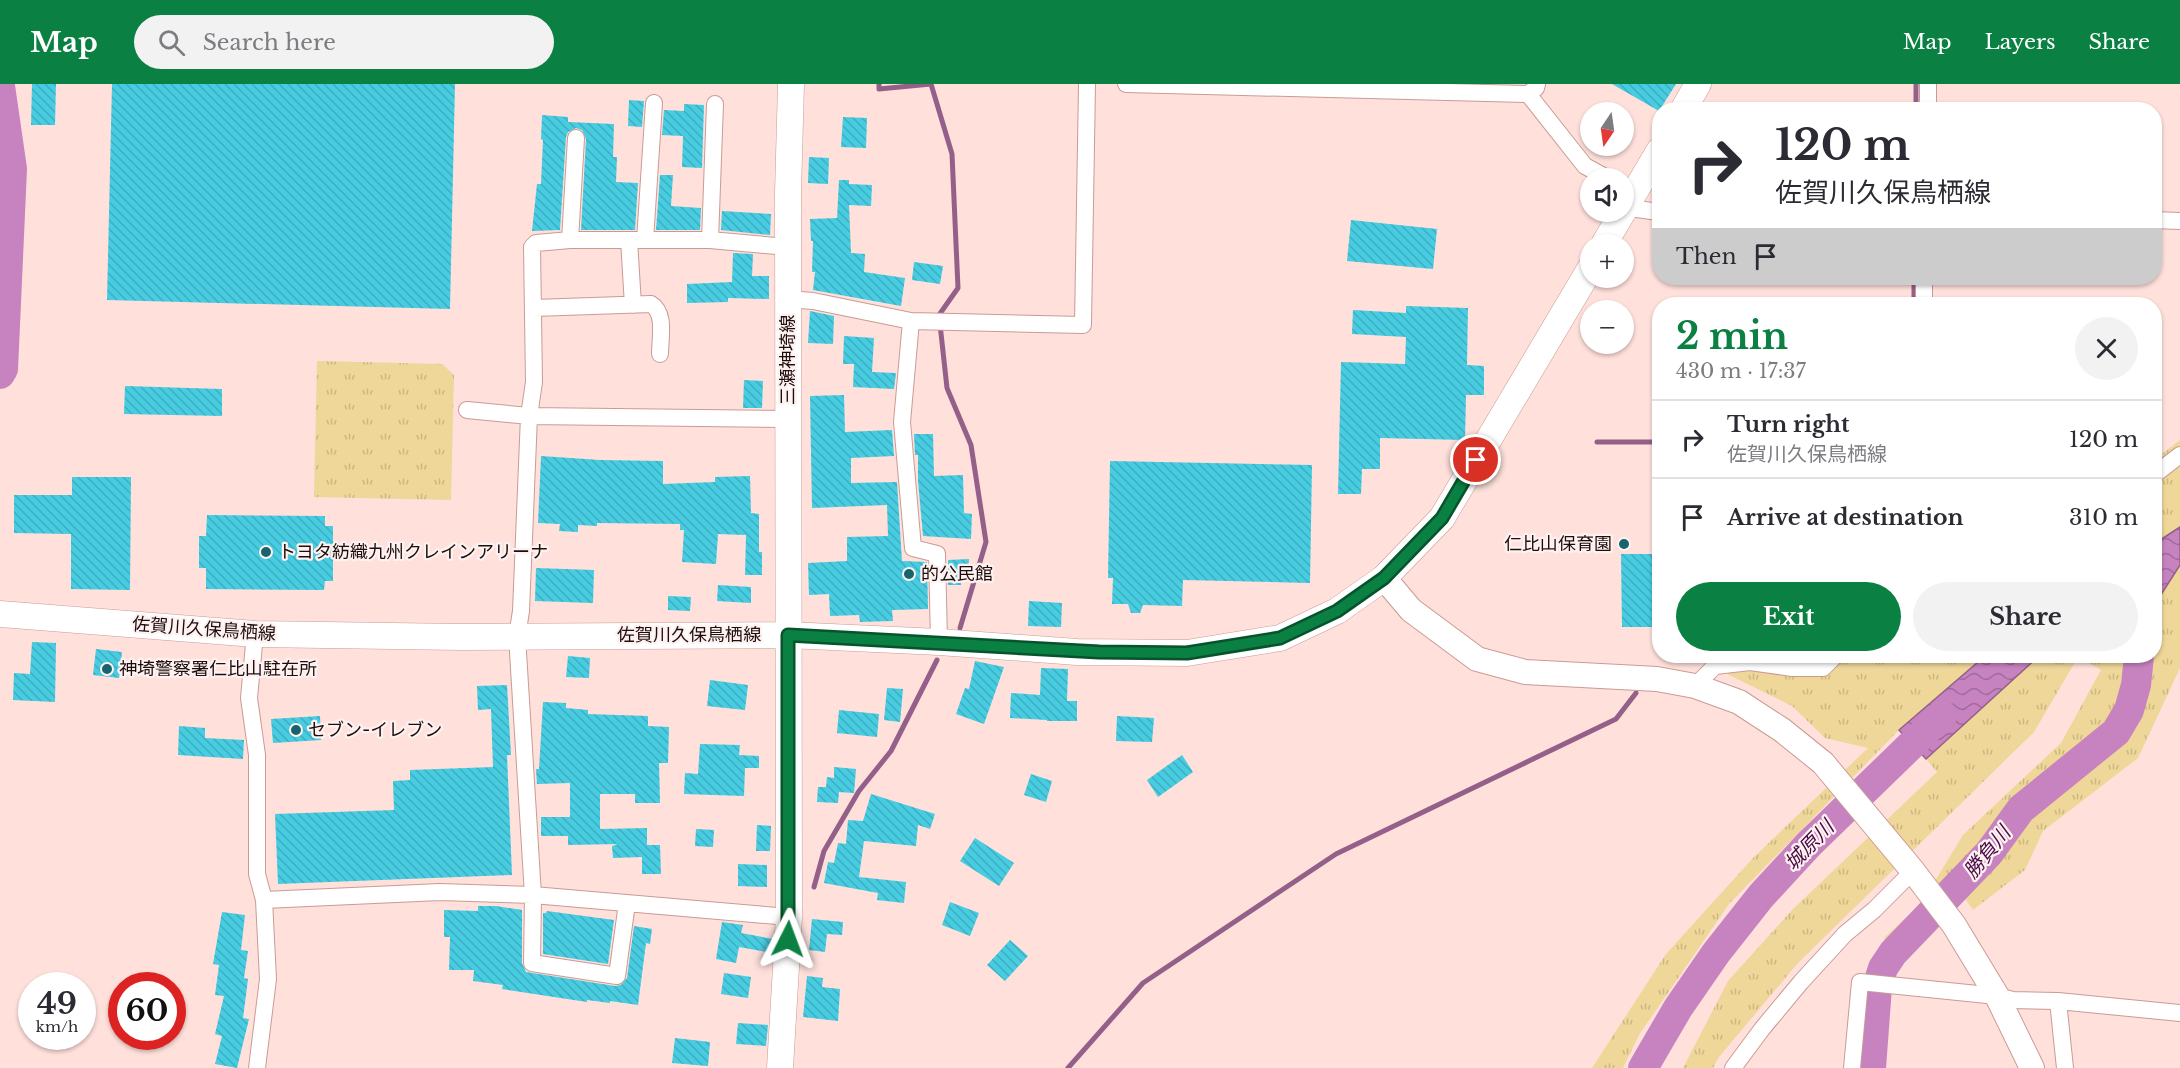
<!DOCTYPE html>
<html lang="en">
<head>
<meta charset="utf-8">
<style>
	:root { --surface:#fff; --page:#f2f2f3; --text:#2b2b33; --muted:#7c7c81; --line:#e1e1e2; --accent:#0b8043 }
	body { margin:0; font-family:"Libre Baskerville","Noto Sans JP",serif; background:var(--page); color:var(--text); height:100vh; display:flex; flex-direction:column; font-size:22px; white-space:nowrap }
	* { box-sizing:border-box; margin:0 }
	p { font-size:20px; color:var(--muted) }
	.icon { flex:none; width:33px; height:33px; fill:none; stroke:currentColor; stroke-width:2; stroke-linecap:round; stroke-linejoin:round }
	.map { position:relative; flex:1; overflow:hidden }
	.panel { position:absolute; left:1652px; top:213px; width:510px; height:366px; display:flex; flex-direction:column; background:var(--surface); border-radius:24px; box-shadow:0 2px 4px #0004 }
	.panel>* { flex:none }
	.top-card { position:absolute; left:1652px; top:18px; width:510px; height:183px; border-radius:24px; box-shadow:0 2px 4px #0004; background:#fff; color:var(--text); overflow:hidden }
	.needle { width:39px; rotate:193deg }
	.controls { position:absolute; left:1580px; top:18px; display:grid; gap:12px }
	.controls a { display:grid; place-items:center; width:54px; height:54px; border-radius:50%; background:var(--surface); box-shadow:0 2px 4px #0004; font-size:30px }
	.speed { position:absolute; left:18px; top:888px; display:flex; gap:12px; font-size:30px; font-weight:700; text-align:center }
	.speed>* { display:grid; place-content:center; width:78px; height:78px; border-radius:50%; background:var(--surface); box-shadow:0 2px 4px #0004; line-height:1 }
	.speed small { font-size:15px; font-weight:400 }
	.speed .limit { border:9px solid #d22; background:#fff; color:#111 }
	.pin { position:absolute; display:grid; place-items:center; width:51px; height:51px; color:#fff; margin:-26px; border:3px solid #fff; border-radius:50%; box-shadow:0 2px 6px #0007 }
	.me { position:absolute; width:66px; margin:-33px; rotate:3deg; stroke-linejoin:round; filter:drop-shadow(0 0 4px #0008) }
	.turn { display:flex; align-items:center; gap:21px; height:126px; padding:0 24px; font-size:27px }
	.turn .icon { width:78px; height:78px; stroke-width:2.5 }
	.turn b { display:block; font-size:42px; line-height:51px }
	.then { display:flex; align-items:center; height:57px; padding:0 24px; background:#0003; gap:12px; font-size:22px }
	.round { display:grid; place-items:center; flex:none; width:63px; height:63px; border-radius:32px; background:var(--page) }
	.summary { display:flex; align-items:center; justify-content:space-between; height:102px; padding:0 24px }
	h1 { font-size:36px; font-weight:700; line-height:45px; color:var(--accent) }
	.cta { display:flex; gap:12px; margin-top:auto; padding:12px 24px }
	.cta a { flex:1; height:69px; border-radius:36px; background:var(--accent); color:#fff; font-size:24px; font-weight:700; line-height:69px; text-align:center }
	.cta a+a { background:var(--page); color:var(--text) }
	ul { padding:0; list-style:none }
	li { display:flex; align-items:center; gap:18px; height:78px; padding:0 24px; border-top:2px solid var(--line) }
	li div { flex:1 }
	li b { display:block; font-size:22px }
	li em { font-style:normal }
	header { display:flex; align-items:center; gap:36px; box-sizing:border-box; height:84px; padding:0 30px; background:var(--accent); color:#fff }
	header strong { font-size:28px }
	nav { display:flex; gap:33px; margin-inline-start:auto; font-size:21px }
	.search { width:420px; height:54px; background:var(--page); display:flex; align-items:center; gap:15px; box-sizing:border-box; padding:0 21px; border-radius:33px; color:var(--muted); font-size:22px }
	.map>svg:first-child { display:block }
	.grass { fill:url(#grass-tufts) }
	.water { fill:url(#water-waves); stroke:#94608a; stroke-width:1.5 }
	.lines { fill:none; stroke-linecap:round; stroke-linejoin:round }
	.stream { stroke:#94608a; stroke-width:5 }
	.river { stroke:#c683c0; stroke-width:30 }
	.building { fill:url(#building-back-hatch) }
	.street-casing { stroke:#ca9b93; stroke-width:18 }
	.secondary-casing { stroke:#ca9b93; stroke-width:26 }
	.primary-casing { stroke:#ca9b93; stroke-width:27 }
	.street { stroke:#fff; stroke-width:16 }
	.secondary { stroke:#fff; stroke-width:24 }
	.primary { stroke:#fff; stroke-width:26 }
	.route-casing { stroke:#07532c; stroke-width:15 }
	.route { stroke:#0b8043; stroke-width:10 }
	.poi-dot { fill:#18636e; stroke:#fdf2f1; stroke-width:2 }
	.labels { text-anchor:middle; stroke-width:4.5; stroke-linejoin:round; paint-order:stroke }
	.street-label { font-size:18px; fill:#1e0d0b; stroke:#fdf2f1 }
	.poi-label { font-size:18px; fill:#1e0d0b; stroke:#fdf2f1; text-anchor:start }
	.water-label { font-size:20px; font-style:italic; fill:#480a46; stroke:#fdf2f1 }
</style>
</head>
<body>
<header>
<strong>Map</strong>
<div class="search"><svg class="icon" aria-label="search" viewBox="0 0 24 24"><circle cx="10" cy="10" r="6"/><path d="M15 15l6 6"/></svg>Search here</div>
<nav><a>Map</a><a>Layers</a><a>Share</a></nav>
</header>
<div class="map">
<svg width="2180" height="984" viewBox="0 0 2180 984">
	<defs>
		<pattern id="grass-tufts" width="24" height="20" patternUnits="userSpaceOnUse" patternTransform="scale(1.5)"><rect width="24" height="20" fill="#efd799"/><path d="M3 7l-1-3M5 7V3M7 7l1-3M15 17l-1-3M17 17v-4M19 17l1-3" fill="none" stroke="#ccb782"/></pattern>
		<pattern id="water-waves" width="16" height="10" patternUnits="userSpaceOnUse" patternTransform="scale(1.5)"><rect width="16" height="10" fill="#c683c0"/><path d="M0 5q4-4 8 0t8 0" fill="none" stroke="#a06a9a"/></pattern>
		<pattern id="building-back-hatch" width="6" height="6" patternUnits="userSpaceOnUse" patternTransform="scale(1.5)"><rect width="6" height="6" fill="#47cce1"/><path d="M-1 5l2 2M0 0l6 6M5-1l2 2" fill="none" stroke="#3eaec0"/></pattern>
	</defs>
	<rect width="100%" height="100%" fill="#ffe0db"/>
	<!-- grass -->
	<path class="grass" d="M317 277 442 280 454 291 451 416 314 413Z
		M2180 356V443L2154 460V376Z
		M2180 481V584L2138 674 2043 747 2025 786 1973 826 1961 809 1997 774 2026 730 2126 648 2143 617 2149 572H2154L2155 520Z
		M1756 572H1985L1899 646 1729 820 1639 951 1623 984H1592L1666 870 1754 773 1868 664 1825 654 1792 622 1723 588Z
		M2039 572H2129L2127 604 2117 632 2021 713 1987 761 1878 876 1885 853 1921 820 1963 751 2061 659 2101 586 2078 573 2034 648 1797 880 1719 973 1713 984H1683L1728 897 1792 826 1937 688 1926 675Z"/>
	<!-- water -->
	<path class="water" d="M2180 443V481L2155 520 2154 460Z
		M1985 572H2039L1926 675 1899 646Z"/>
	<g class="lines">
		<!-- stream -->
		<path class="stream" d="M879 0V5L931 0
			M931 0 952 70 958 204 939 231 947 304 971 361 986 458 960 544
			M1916 26V0
			M1914 220V194
			M1597 358H1659
			M814 803 824 767 859 707 891 667 937 576
			M1068 984 1143 899 1336 770 1616 635 1636 609"/>
		<!-- river -->
		<path class="river" d="M0 2 12 85 3 285 0 290
			M1643 984 1678 924 1716 869 1761 812 1808 761 1942 631
			M1871 984 1877 903 1883 884 1893 869 1989 769 2021 725 2116 648 2129 626 2136 601 2139 572"/>
	</g>
	<!-- building -->
	<path class="building" d="M32 0H56L55 41H31Z
		M112 0H455L450 225 107 216Z
		M1612 0H1676L1659 27Z
		M629 16 644 17 642 43 628 42Z
		M684 20 704 21 702 84 682 83 683 52 662 51 664 26 684 27Z
		M542 31 568 33V38L614 40 613 73H617L616 98 638 99 635 146H581L586 55 582 46 576 44 568 48 566 53 560 146 532 147 537 100H541L543 56 541 55Z
		M843 33 867 34 866 64 841 63Z
		M809 73 829 74 828 100 808 99Z
		M660 91H673L671 122 701 124 700 146H656Z
		M839 96H849V100L872 101 871 122 849 121 851 169 865 170 864 188 905 194 901 222 813 206 815 188H812L813 157H811L810 135 837 134Z
		M722 127 771 130 770 151 721 146Z
		M1351 136 1437 145 1433 185 1347 177Z
		M733 169 753 170 752 192H769V215L728 214V218L687 219V200L732 198Z
		M914 178 943 182 940 200 912 196Z
		M1406 222 1468 224 1467 281 1484 282V311H1466L1465 356 1380 354V385H1362L1361 410H1338L1341 278 1405 280 1406 253 1352 250 1353 226 1406 229Z
		M810 227 834 232 833 260 808 259Z
		M844 252 874 254 872 288 896 289 894 305 853 303 854 280H843Z
		M744 296 763 297 762 324H743Z
		M125 302 222 305V332L124 330Z
		M844 311 845 348 892 346 894 372 851 374V399L897 398 902 477 927 478 928 525 892 526 893 537 860 538 859 531 830 532 829 510 809 511 808 479 847 477V453L888 452 887 421 812 424 810 312Z
		M914 350H933L934 392 963 391 964 429 972 430 971 455 923 452 918 397V371H915Z
		M541 372 600 376 663 377V400L715 398V393L750 392 751 429 759 430V468H762V491H745L746 451 718 450 716 480 682 478 684 446H680V440L597 439V442L578 441V448L559 447 560 440 538 439Z
		M1110 377 1312 381 1310 499 1183 496 1182 522 1143 521 1140 529H1131L1128 520H1112L1113 494H1108Z
		M72 393H131L130 506 71 505V450L14 449V411H72Z
		M207 431 325 432V442H333V497H325L324 506 206 505V484H199V452H206Z
		M1621 470H1659V543H1622Z
		M969 475 968 488H961V501H948V476Z
		M536 484 594 486 593 519 535 517Z
		M718 501 751 503V519L717 517Z
		M668 512 691 513 690 527 668 526Z
		M1029 517 1062 519 1061 543 1028 542Z
		M32 558 56 559 55 618 13 616 14 589 30 590Z
		M96 565 122 568 119 594 93 591Z
		M568 572 590 574 589 594 566 593Z
		M975 577 1004 583 984 640 956 630 965 604 969 605Z
		M1041 584 1068 585 1067 617H1077V637H1047V636L1010 634 1011 609 1040 611Z
		M710 596 748 601 745 626 707 622Z
		M507 601 511 671H507L512 791 278 800 275 730 394 726 393 697 410 696V686L493 683 491 625 478 626 477 602Z
		M887 604 903 605 900 638 884 636Z
		M543 618 566 619V624L588 626V630L648 632V642L669 643 668 679H659L660 719H635V710H600V745L647 744V761H660L661 790H642V773L613 774 612 762 618 760 568 761V752H541V733H570V699L537 700 536 685H539Z
		M839 626 879 630 877 653 837 649Z
		M320 632 321 656 273 659 271 635Z
		M1117 632 1154 634 1152 658 1116 657Z
		M179 642 205 644V654L244 656 243 675 178 671Z
		M700 660 740 661 739 671 759 672V684H745L744 712 684 710 685 689 698 690Z
		M1182 671 1193 688 1158 713 1147 696Z
		M834 683 856 685 854 709 839 708 838 719 817 718 818 703H826L827 693 834 694Z
		M1031 690 1052 697 1046 718 1024 711Z
		M871 710 935 730 930 745 918 741 916 762 864 757 859 793 906 798 904 819 877 816 878 809 824 799 828 778 834 779 838 759 846 760 848 736 863 737Z
		M757 741 771 742 770 767H756Z
		M696 745 714 746 713 763 695 762Z
		M975 754 1014 779 999 802 960 777Z
		M738 780 767 781V803L738 802Z
		M950 818 979 829 970 852 942 841Z
		M478 822H496L522 826V879L526 888 615 902 621 901 627 894 634 842 652 845 650 860 646 859 638 921 610 917V919L587 916V918L502 905 503 901 473 897 474 886H449L450 853H444V826L478 827Z
		M547 827 614 836 608 880 543 870V829H546Z
		M222 828 245 831 241 866 248 867 244 894 248 895 243 934 249 935 237 984 215 980 222 952 215 950 224 912 215 911 219 881 213 880Z
		M812 835 843 838 842 851 827 850 825 868 809 866Z
		M722 838 743 841 741 849 773 855 772 869 739 863 736 879 716 875Z
		M1010 856 1028 872 1005 897 987 881Z
		M724 889 751 893 748 914 721 910Z
		M807 892 823 894 822 903 840 905 838 937 803 933Z
		M738 939 768 941 766 962 736 960Z
		M675 954 710 958 708 982 672 979Z"/>
	<g class="lines">
		<!-- street casing -->
		<g class="street-casing">
			<path id="street" d="M1126 0 1528 10 1536 4 1537 0
				M1528 10 1585 82 1607 94
				M1928 26V0
				M1624 112 1637 125 1659 128
				M2154 136 2180 137
				M570 156 576 54
				M629 156 633 221
				M645 156 654 19
				M710 156 715 20
				M788 215 813 217 911 237 1083 241 1087 0
				M1924 220V194
				M534 224 651 220C666 229 660 254 660 270
				M911 237 902 338 913 464 937 470 939 558
				M467 326 529 332 788 335
				M2154 391 2180 371
				M255 550 249 614 257 671V790L264 816 268 895 257 984
				M1695 602 1715 582 1750 578 1792 584H1823L1835 572
				M264 816 440 808 533 811 789 833
				M627 819 617 892 532 879 533 811 517 552 521 527 529 332 534 298 532 163 536 159 570 156H710L788 163
				M2058 917 2065 984
				M1733 984 1762 945 1801 898 1845 850 1874 826 1913 787
				M1852 984 1860 898 1997 912 2013 916 2058 917 2180 929"/>
		</g>
		<!-- secondary casing -->
		<g class="secondary-casing">
			<path id="secondary" d="M1384 494 1411 526 1477 575 1525 588 1657 595 1695 602 1739 618 1782 646 1823 679 1913 787 1954 841 1997 912 2032 984"/>
		</g>
		<!-- primary casing -->
		<g class="primary-casing">
			<path id="primary" d="M1683 26 1698 0
				M1604 160 1659 67
				M0 530 255 550 461 553 788 551 939 558 1077 568 1187 569 1280 554 1337 527 1384 494 1442 434 1590 185
				M780 984 789 833 788 109 791 0"/>
		</g>
		<!-- street -->
		<use href="#street" class="street"/>
		<!-- secondary -->
		<use href="#secondary" class="secondary"/>
		<!-- primary -->
		<use href="#primary" class="primary"/>
	</g>
	<g class="lines">
		<!-- route casing -->
		<g class="route-casing">
			<path id="route" d="M788 855V551L1099 568 1187 569 1280 554 1337 527 1384 494 1442 434 1476 376"/>
		</g>
		<!-- route -->
		<use href="#route" class="route"/>
	</g>
	<!-- markers -->
	<g class="poi-dot">
		<circle cx="1624" cy="460" r="6"/>
		<circle cx="266" cy="468" r="6"/>
		<circle cx="909" cy="490" r="6"/>
		<circle cx="107" cy="585" r="6"/>
		<circle cx="296" cy="646" r="6"/>
	</g>
	<g class="labels">
		<!-- street labels -->
		<g class="street-label">
			<text transform="translate(788 276) rotate(-90)" y="6">三瀬神埼線</text>
			<text transform="translate(204 545) rotate(4)" y="6">佐賀川久保鳥栖線</text>
			<text x="689" y="557">佐賀川久保鳥栖線</text>
		</g>
		<!-- poi labels -->
		<g class="poi-label">
			<text x="1612" y="466" text-anchor="end">仁比山保育園</text>
			<text x="278" y="474">トヨタ紡織九州クレインアリーナ</text>
			<text x="921" y="496">的公民館</text>
			<text x="119" y="591">神埼警察署仁比山駐在所</text>
			<text x="308" y="652">セブン-イレブン</text>
		</g>
		<!-- water labels -->
		<g class="water-label">
			<text transform="translate(1809 761) rotate(-46)" y="7">城原川</text>
			<text transform="translate(1987 768) rotate(-51)" y="7">勝負川</text>
		</g>
	</g>
</svg>
<div class="controls">
<a><svg class="needle" viewBox="-14 -14 28 28"><path d="M0-13l5 13h-10z" fill="#e53935"/><path d="M0 13l5-13h-10z" fill="#7c7c81"/></svg></a>
<a><svg class="icon" aria-label="sound" viewBox="0 0 24 24"><path d="M4 9h4l5-4v14l-5-4H4zM17 9q2 3 0 6"/></svg></a>
<a>+</a>
<a>−</a>
</div>
<div class="speed"><div>49<small>km/h</small></div><div class="limit">60</div></div>
<div class="pin" style="left:1476px;top:376px;background:#d93025"><svg class="icon" aria-label="arrive" viewBox="0 0 24 24"><path d="M6 21V4h12l-3 4 3 4H6"/></svg></div>
<svg class="me" style="left:788px;top:855px" viewBox="-20 -20 40 40"><path d="M0-17L14 15 0 8-14 15z" fill="#0b8043" stroke="#fff" stroke-width="4"/></svg>
<div class="top-card">
<div class="turn"><svg class="icon" aria-label="right" viewBox="0 0 24 24"><path d="M7 20v-9h11M14 6l5 5-5 5"/></svg><div><b>120 m</b>佐賀川久保鳥栖線</div></div>
<div class="then">Then<svg class="icon" aria-label="arrive" viewBox="0 0 24 24"><path d="M6 21V4h12l-3 4 3 4H6"/></svg></div>
</div>
<section class="panel">
<div class="summary"><div><h1>2 min</h1><p>430 m · 17:37</p></div><a class="round"><svg class="icon" aria-label="close" viewBox="0 0 24 24"><path d="M6 6l12 12M18 6L6 18"/></svg></a></div>
<ul>
<li><svg class="icon" aria-label="right" viewBox="0 0 24 24"><path d="M7 20v-9h11M14 6l5 5-5 5"/></svg><div><b>Turn right</b><p>佐賀川久保鳥栖線</p></div><em>120 m</em></li>
<li><svg class="icon" aria-label="arrive" viewBox="0 0 24 24"><path d="M6 21V4h12l-3 4 3 4H6"/></svg><div><b>Arrive at destination</b></div><em>310 m</em></li>
</ul>
<div class="cta"><a>Exit</a><a>Share</a></div>
</section>
</div>
</body>
</html>
